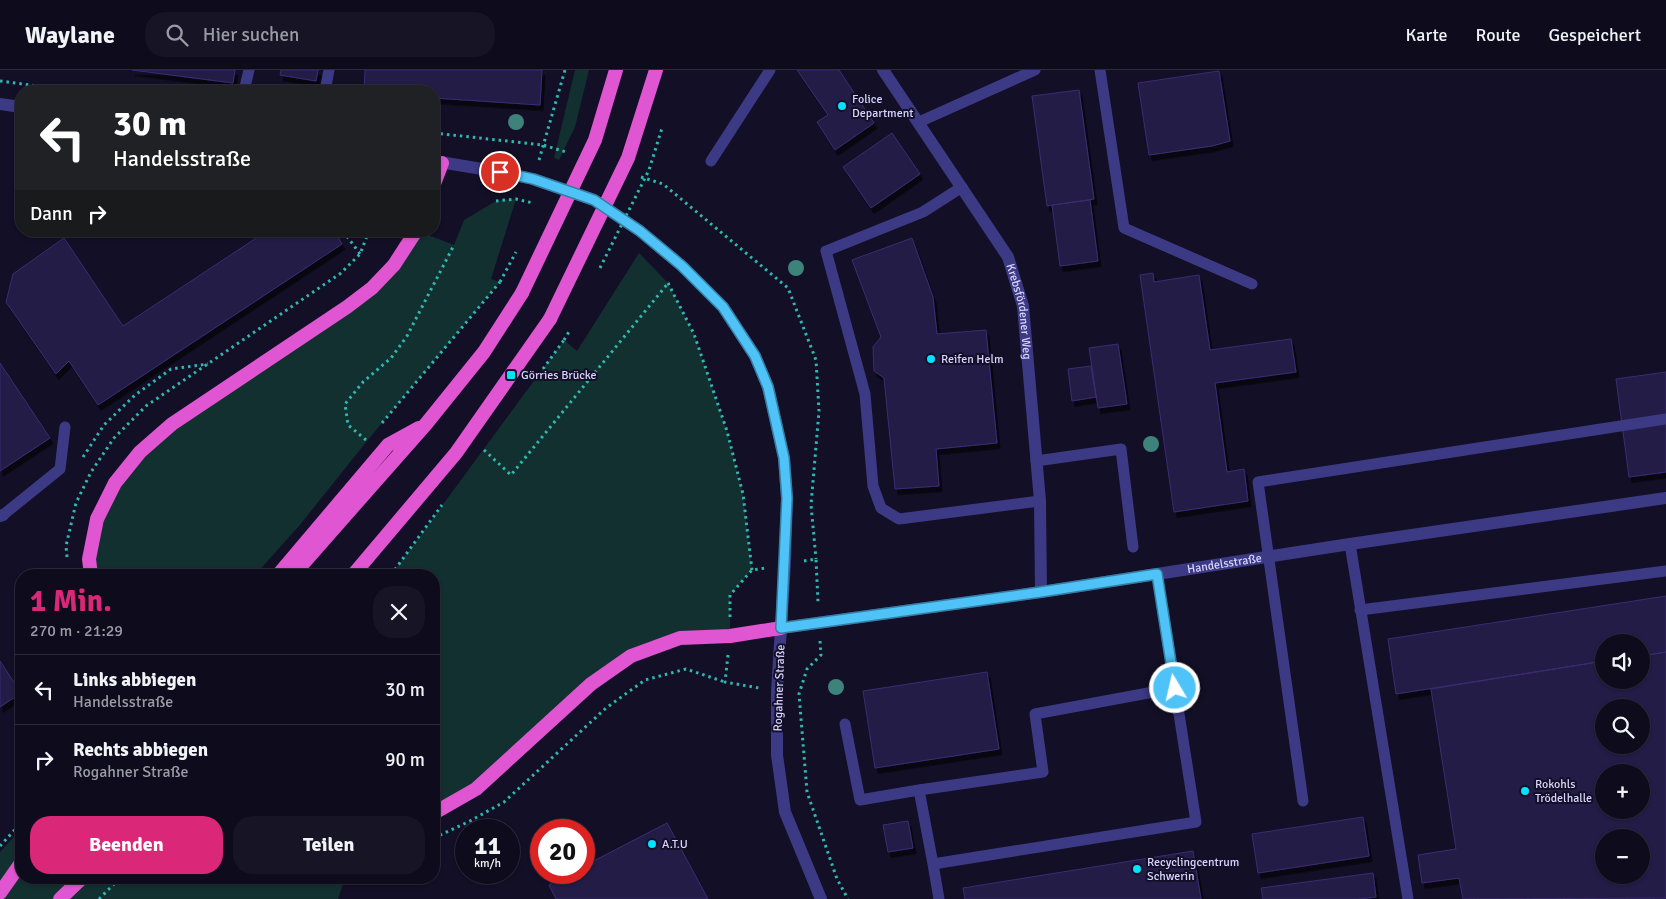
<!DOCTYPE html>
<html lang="de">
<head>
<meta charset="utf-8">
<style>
	:root { --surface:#0e0b1c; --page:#171425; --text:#f1f3f6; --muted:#9b9ba3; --line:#2e2b3b; --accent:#db2777 }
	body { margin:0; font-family:Signika,sans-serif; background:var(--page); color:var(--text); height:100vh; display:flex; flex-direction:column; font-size:19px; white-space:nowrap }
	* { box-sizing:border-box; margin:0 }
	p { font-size:16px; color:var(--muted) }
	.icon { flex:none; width:28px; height:28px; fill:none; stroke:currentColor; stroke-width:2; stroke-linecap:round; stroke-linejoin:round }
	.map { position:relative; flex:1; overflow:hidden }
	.drawer { position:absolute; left:15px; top:499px; width:425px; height:315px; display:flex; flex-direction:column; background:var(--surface); border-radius:20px; box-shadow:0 1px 4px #0004,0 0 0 1px var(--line) }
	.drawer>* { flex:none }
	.hud { position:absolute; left:15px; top:15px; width:425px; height:152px; border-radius:20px; box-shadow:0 1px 4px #0004,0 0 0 1px var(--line); background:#202124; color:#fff; overflow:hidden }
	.fabs { position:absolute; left:1595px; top:564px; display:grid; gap:10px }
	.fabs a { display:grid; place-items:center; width:55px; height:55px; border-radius:50%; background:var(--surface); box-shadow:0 1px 4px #0004,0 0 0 1px var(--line); font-size:25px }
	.speed { position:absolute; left:455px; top:749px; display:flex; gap:10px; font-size:25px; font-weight:700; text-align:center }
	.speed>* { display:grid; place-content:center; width:65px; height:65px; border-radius:50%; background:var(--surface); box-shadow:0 1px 4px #0004,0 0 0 1px var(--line); line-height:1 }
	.speed small { font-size:12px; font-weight:400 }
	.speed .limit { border:8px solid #d22; background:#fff; color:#111 }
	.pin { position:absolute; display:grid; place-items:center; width:42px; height:42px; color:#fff; margin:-21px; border:2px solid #fff; border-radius:50%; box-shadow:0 1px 5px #0007 }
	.me { position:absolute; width:55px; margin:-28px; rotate:351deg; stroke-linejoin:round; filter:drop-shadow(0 0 4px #0008) }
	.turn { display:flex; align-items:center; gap:18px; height:105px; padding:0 15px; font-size:22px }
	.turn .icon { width:65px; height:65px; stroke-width:2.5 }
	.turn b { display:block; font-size:35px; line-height:42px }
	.then { display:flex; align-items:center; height:48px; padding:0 15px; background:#0003; gap:10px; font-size:19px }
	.round { display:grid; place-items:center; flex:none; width:52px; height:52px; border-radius:20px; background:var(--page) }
	.overview { display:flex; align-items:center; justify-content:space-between; height:85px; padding:0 15px }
	h1 { font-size:30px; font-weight:800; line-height:38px; color:var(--accent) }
	.cta { display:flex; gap:10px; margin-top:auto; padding:10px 15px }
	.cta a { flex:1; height:58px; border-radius:20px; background:var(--accent); color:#fff; font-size:20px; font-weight:800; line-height:58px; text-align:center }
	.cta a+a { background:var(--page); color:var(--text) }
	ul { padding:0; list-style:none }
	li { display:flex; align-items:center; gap:15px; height:70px; padding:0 15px; border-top:1px solid var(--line) }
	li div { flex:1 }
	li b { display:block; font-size:19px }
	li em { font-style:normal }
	header { display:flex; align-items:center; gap:30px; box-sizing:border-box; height:70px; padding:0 25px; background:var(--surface); border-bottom:1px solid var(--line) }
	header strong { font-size:24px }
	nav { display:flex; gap:28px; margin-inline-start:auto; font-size:18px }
	.search { width:350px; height:45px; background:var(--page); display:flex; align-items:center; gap:12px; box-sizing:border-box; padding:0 18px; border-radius:20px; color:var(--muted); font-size:19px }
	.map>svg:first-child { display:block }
	.green { fill:#12302f }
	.building { fill:#241b47; stroke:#3b2d73; fill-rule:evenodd; filter:url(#shadow) }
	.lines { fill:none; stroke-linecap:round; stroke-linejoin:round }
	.path { stroke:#2fb8b0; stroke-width:3; stroke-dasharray:2.5 4; stroke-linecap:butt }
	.service { stroke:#3d3a85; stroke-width:11 }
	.minor { stroke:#3d3a85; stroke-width:12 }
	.tertiary { stroke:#3d3a85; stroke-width:12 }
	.trunk { stroke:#e055d1; stroke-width:14 }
	.path-bridge { stroke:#2fb8b0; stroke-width:3; stroke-dasharray:2.5 4; stroke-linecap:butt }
	.trunk-bridge { stroke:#e055d1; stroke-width:14 }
	.tree { fill:#3d827b }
	.route-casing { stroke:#337fa1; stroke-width:12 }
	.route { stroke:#4fc3f7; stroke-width:9 }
	.poi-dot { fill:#00e5ff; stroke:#130f26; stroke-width:2 }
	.labels { text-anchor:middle; stroke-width:4; stroke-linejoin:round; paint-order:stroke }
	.poi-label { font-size:12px; fill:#d9d4ff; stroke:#130f26; text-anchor:start }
	.street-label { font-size:12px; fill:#d9d4ff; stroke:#130f26 }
</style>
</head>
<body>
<header>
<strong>Waylane</strong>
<div class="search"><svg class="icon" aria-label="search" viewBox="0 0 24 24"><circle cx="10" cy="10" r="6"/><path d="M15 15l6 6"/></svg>Hier suchen</div>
<nav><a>Karte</a><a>Route</a><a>Gespeichert</a></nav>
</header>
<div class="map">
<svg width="1666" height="829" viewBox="0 0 1666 829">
	<defs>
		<filter id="shadow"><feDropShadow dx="3" dy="5.5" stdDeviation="0" flood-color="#0009"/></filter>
	</defs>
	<rect width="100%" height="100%" fill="#130f26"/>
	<!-- green -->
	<path class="green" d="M575 0H589L575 57 559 90 554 88Z
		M516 129 491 209 500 212 367 371 299 456 255 505H91L97 449 140 382 347 237 418 161 454 175 464 150 496 131Z
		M639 183 668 213 694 264 727 361 743 424 752 500 730 525V566L680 568 631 586 476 719 434 743V505H391L564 270 577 281Z
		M21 759V808H345L338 829H0V782Z"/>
	<!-- building -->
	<path class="building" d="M132 0H235L233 13Z
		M281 0H318L316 11 280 5Z
		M365 0H542L540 35 434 28V21H364Z
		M797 0H839L874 53 835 80 817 52 828 45Z
		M1219 1 1230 71 1212 76 1149 85 1138 13Z
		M1079 20 1094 129 1047 136 1032 26Z
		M892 63 920 104 871 138 843 97Z
		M1090 130 1098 191 1060 196 1052 135Z
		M267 161H334L342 174 98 335 69 291 56 304 6 232 13 204 64 168 123 256Z
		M912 168 933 227 937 264 986 260 997 373 936 379 939 416 895 419 884 308 874 301 873 277 881 267 852 190Z
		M1153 203 1154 212 1199 205 1210 280 1291 269 1296 302 1215 313 1227 402 1244 399 1248 431 1174 442 1140 205Z
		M1118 274 1127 334 1098 338 1089 278Z
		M0 293 50 368 0 401Z
		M1091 296 1096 327 1072 331 1068 299Z
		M1666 302V402L1629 407 1616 309Z
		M1666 526V582L1641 586V572H1604V591L1396 624 1388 569Z
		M1666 582V828L1463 829 1459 808 1422 813 1418 785 1456 779 1431 619 1604 591V610H1641V586ZM1604 638H1641V675H1604ZM1604 702H1641V740H1604ZM1604 768H1641V805H1604Z
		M0 591 21 623 0 637Z
		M987 602 999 679 875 698 863 621Z
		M1363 747 1369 786 1258 803 1252 764Z
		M908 751 913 778 888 782 883 755Z
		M667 753 708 829H556L549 815 572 802H584V796Z
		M1193 781 1201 829H965L963 818Z
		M1373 803 1376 827 1359 829H1263L1261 818Z"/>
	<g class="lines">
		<!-- path -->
		<path class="path" d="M0 11 75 21
			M434 63 543 75 566 82
			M539 90 565 0
			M641 107 663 114 788 218 816 290 819 341 811 435 816 489
			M496 131 516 129 533 133
			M343 161 360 184
			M668 213 694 264 727 361 743 424 752 500
			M543 299 564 270
			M382 353 500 212
			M366 370 348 355 345 334 363 312 391 288 407 266 454 175
			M484 380 511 405 669 212
			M83 387 104 355 135 325 171 299 208 294
			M67 487 66 476 76 433 91 402 114 368 146 336 341 203 360 184 369 161
			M804 491 816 489 818 532
			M391 505 442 435
			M730 547V525L752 500 766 498
			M820 571 821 585 807 599 799 624 807 722 837 809 848 829
			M728 585 725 612 759 618
			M434 768 470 751 504 732 606 638 645 610 686 599 725 612
			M0 776 21 753
			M99 829 120 808"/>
		<!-- service -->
		<path class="service" d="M1100 0 1124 158 1252 214
			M244 21 249 0
			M325 21 329 0
			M919 52 1035 0
			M711 91 770 0
			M962 117 923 142 826 181 865 324 873 416 881 438 899 449 1040 431
			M1036 391 1121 379 1133 477
			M3 445 60 399 65 357
			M1350 474 1408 829
			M1360 540 1666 501
			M845 654 860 730 919 720
			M1303 731 1258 412 1666 349
			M933 794 919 720 1043 702 1035 644 1175 618
			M939 829 933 794 1196 752 1157 504"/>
		<!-- minor -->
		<g class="minor">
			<path id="s1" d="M883 0 1008 187 1023 236 1040 431 1041 522"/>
			<path d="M0 446 3 445"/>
			<path id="s2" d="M781 558 1041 522 1350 474 1666 428"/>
		</g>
		<!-- tertiary -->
		<path class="tertiary" d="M0 34 21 37
			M434 91 500 102 533 109 594 130 640 161 682 196 723 237 755 286 768 317 784 388 787 429 785 493 777 622V685L785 742 821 829"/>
		<!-- trunk -->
		<path class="trunk" d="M434 114 442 93
			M91 505 89 489 97 449 115 413 140 382 172 354 347 237 372 218 394 195 416 161
			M278 505 388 375 419 358
			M293 505 426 354 484 282 522 223
			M353 505 456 383 550 249
			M434 743 476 719 591 614 631 586 680 568 730 566 781 558
			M0 823 21 793
			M60 829 82 808"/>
		<!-- path-bridge -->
		<path class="path-bridge" d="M600 198 649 100 662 58
			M500 212 516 182
			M564 270 570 260"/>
		<!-- trunk-bridge -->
		<path class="trunk-bridge" d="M522 223 595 70 616 0
			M550 249 628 88 656 0"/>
	</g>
	<!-- trees -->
	<g class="tree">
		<circle cx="516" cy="52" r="8"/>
		<circle cx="796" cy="198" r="8"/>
		<circle cx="1151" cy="374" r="8"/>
		<circle cx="836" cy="617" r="8"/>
	</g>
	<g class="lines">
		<!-- route casing -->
		<g class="route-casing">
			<path id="route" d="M500 102 533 109 594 130 640 161 682 196 723 237 755 286 768 317 784 388 787 428 781 558 1041 522 1157 504 1175 618"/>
		</g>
		<!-- route -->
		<use href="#route" class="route"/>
	</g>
	<!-- markers -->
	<g class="poi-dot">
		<circle cx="842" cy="36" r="5"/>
		<circle cx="931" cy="289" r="5"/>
		<rect x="506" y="300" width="10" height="10" rx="2.5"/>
		<circle cx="1525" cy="721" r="5"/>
		<circle cx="652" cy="774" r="5"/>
		<circle cx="1137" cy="799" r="5"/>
	</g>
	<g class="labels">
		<!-- poi labels -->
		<g class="poi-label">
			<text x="852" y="33">Folice<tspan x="852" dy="14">Department</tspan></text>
			<text x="941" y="293">Reifen Helm</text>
			<text x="521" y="309">Görries Brücke</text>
			<text x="1535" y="718">Rokohls<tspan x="1535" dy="14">Trödelhalle</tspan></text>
			<text x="662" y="778">A.T.U</text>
			<text x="1147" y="796">Recyclingcentrum<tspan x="1147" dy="14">Schwerin</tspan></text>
		</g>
		<!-- street labels -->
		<g class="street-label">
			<text dy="4" stroke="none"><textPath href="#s1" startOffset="281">Krebsfördener Weg</textPath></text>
			<text dy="4" stroke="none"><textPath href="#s2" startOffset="448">Handelsstraße</textPath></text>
			<text transform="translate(779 618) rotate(-88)" y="4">Rogahner Straße</text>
		</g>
	</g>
</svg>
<div class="fabs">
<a><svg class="icon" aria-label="sound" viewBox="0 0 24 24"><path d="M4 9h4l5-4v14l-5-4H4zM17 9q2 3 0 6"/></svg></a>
<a><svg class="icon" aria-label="search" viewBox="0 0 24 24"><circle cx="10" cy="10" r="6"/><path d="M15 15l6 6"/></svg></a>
<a>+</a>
<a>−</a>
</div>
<div class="speed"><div>11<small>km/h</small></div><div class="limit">20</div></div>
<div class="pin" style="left:500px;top:102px;background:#d93025"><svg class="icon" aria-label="arrive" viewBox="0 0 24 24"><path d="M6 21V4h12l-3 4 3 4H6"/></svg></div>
<svg class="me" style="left:1175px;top:618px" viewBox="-20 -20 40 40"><circle r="17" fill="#4fc3f7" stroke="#fff" stroke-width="3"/><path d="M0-11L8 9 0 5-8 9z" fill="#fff"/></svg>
<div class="hud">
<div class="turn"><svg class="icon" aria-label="left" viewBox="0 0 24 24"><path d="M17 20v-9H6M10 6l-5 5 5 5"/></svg><div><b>30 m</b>Handelsstraße</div></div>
<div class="then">Dann<svg class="icon" aria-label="right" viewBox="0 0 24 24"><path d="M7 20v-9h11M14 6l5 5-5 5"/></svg></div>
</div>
<section class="drawer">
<div class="overview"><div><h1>1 Min.</h1><p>270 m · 21:29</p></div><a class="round"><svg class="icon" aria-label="close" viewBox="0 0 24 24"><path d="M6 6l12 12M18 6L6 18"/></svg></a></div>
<ul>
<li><svg class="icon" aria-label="left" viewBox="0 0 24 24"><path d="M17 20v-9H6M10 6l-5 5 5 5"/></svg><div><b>Links abbiegen</b><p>Handelsstraße</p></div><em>30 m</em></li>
<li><svg class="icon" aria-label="right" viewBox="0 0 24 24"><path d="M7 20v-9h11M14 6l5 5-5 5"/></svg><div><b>Rechts abbiegen</b><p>Rogahner Straße</p></div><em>90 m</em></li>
</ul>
<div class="cta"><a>Beenden</a><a>Teilen</a></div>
</section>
</div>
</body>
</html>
